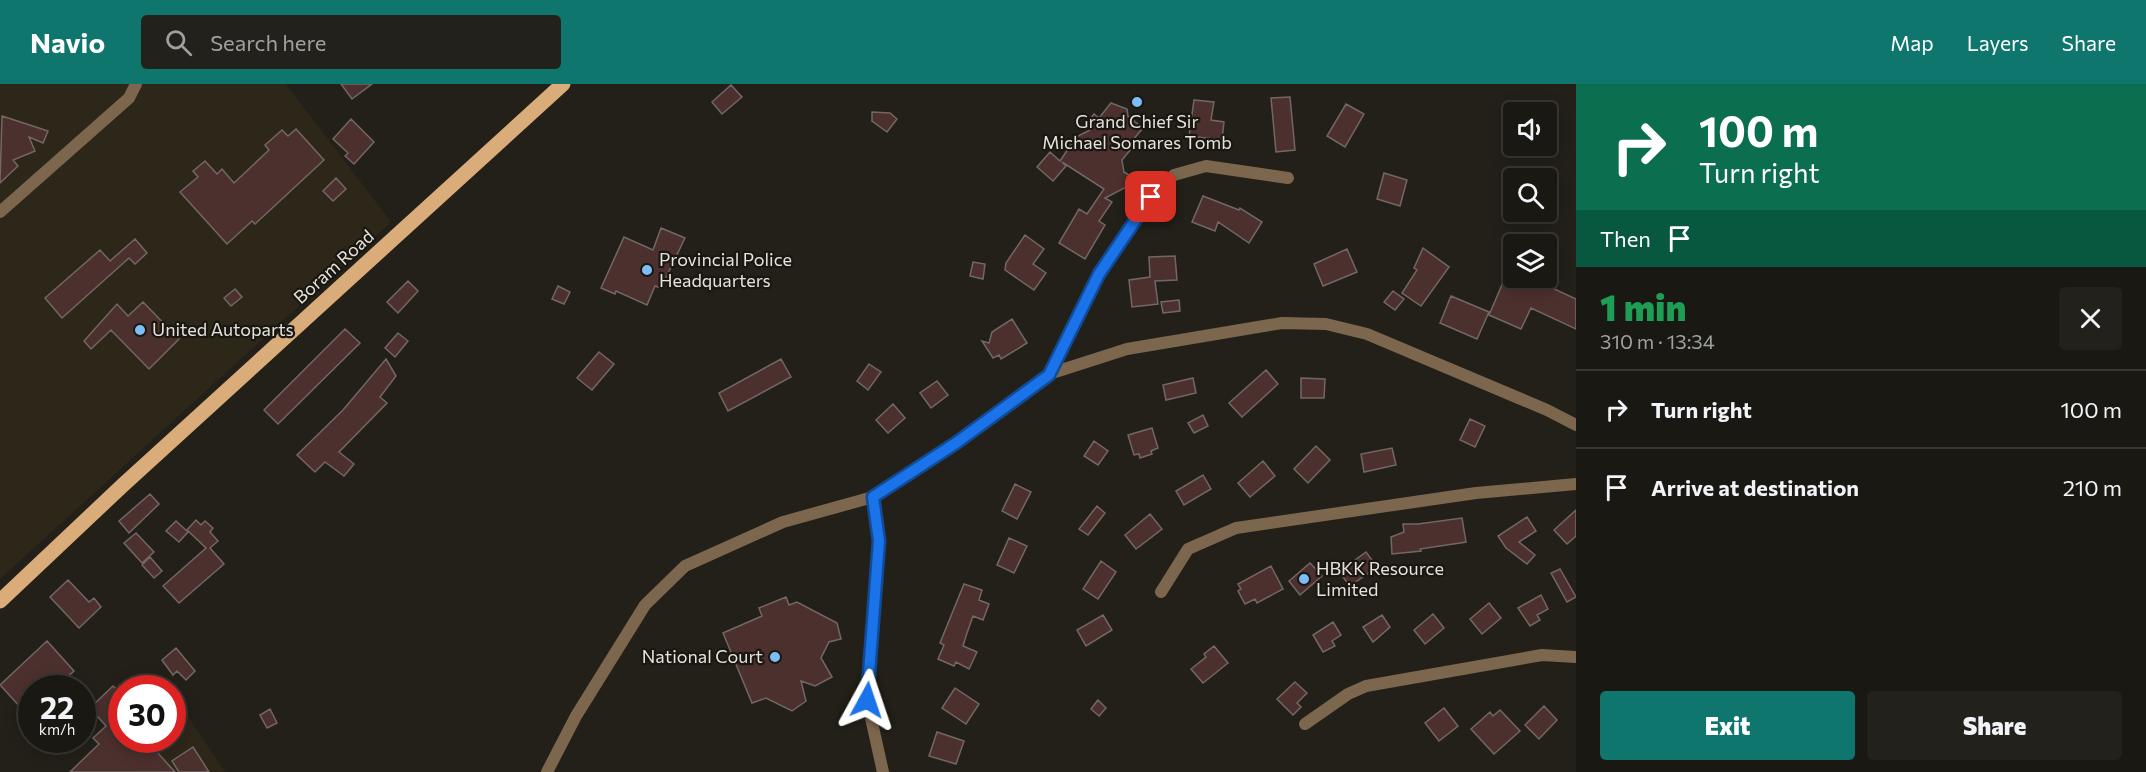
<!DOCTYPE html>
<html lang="en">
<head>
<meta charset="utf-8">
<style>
	:root { --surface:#1a1813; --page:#23211c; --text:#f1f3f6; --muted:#9fa0a0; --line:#383733; --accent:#0f766e }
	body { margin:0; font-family:Commissioner,sans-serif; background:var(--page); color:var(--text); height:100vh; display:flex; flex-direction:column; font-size:22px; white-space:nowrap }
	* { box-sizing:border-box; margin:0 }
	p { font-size:20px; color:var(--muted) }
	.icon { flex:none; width:33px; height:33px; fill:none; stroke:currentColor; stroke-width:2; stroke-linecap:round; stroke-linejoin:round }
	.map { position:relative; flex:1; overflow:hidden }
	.sheet { display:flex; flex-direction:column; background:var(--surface); width:570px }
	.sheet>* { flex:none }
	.top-card { background:#0b6e4f; color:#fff; overflow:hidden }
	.controls { position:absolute; left:1503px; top:18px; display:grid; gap:12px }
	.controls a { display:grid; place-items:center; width:54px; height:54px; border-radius:6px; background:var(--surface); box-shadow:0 3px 15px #0003,0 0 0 2px var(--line); font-size:30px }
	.speed { position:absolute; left:18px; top:591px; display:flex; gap:12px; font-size:30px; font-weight:700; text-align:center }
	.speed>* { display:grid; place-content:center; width:78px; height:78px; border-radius:50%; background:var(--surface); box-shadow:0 3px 15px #0003,0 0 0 2px var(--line); line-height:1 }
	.speed small { font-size:15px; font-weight:400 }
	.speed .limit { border:9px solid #d22; background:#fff; color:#111 }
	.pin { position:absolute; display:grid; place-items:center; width:51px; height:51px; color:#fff; margin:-26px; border-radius:12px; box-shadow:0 3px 9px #0006 }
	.me { position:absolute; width:66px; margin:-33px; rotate:5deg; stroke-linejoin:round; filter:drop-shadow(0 0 4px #0008) }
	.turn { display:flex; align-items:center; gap:21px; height:126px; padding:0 24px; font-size:27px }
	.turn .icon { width:78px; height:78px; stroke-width:2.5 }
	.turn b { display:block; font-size:42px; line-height:51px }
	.then { display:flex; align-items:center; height:57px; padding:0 24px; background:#0003; gap:12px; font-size:22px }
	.round { display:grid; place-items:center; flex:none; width:63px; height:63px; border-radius:6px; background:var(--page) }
	.headline { display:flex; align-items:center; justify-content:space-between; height:102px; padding:0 24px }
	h1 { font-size:36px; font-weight:800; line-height:45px; color:#1e9e55 }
	.button { display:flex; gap:12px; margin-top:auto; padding:12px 24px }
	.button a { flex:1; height:69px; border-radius:6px; background:var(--accent); color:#fff; font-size:24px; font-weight:800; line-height:69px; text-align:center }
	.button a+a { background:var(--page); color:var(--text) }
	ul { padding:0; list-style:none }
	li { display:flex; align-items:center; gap:18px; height:78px; padding:0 24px; border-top:2px solid var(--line) }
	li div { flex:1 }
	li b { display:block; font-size:22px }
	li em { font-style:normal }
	header { display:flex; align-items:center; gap:36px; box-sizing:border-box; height:84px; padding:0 30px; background:var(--accent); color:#fff }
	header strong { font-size:28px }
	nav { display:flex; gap:33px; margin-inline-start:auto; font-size:21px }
	.search { width:420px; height:54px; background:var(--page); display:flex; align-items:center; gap:15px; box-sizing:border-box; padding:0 21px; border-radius:6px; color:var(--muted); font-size:22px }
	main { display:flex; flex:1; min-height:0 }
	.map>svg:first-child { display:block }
	.built { fill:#2d271a }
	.building { fill:#4c302d; stroke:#726765; stroke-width:1.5 }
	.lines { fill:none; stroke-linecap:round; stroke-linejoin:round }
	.minor { stroke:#7c664e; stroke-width:12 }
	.tertiary { stroke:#7c664e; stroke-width:12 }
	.primary { stroke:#d9ac79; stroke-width:15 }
	.route-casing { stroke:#114b97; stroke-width:15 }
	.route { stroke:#1a73e8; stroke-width:10 }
	.poi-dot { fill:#7dbef9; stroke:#1a1710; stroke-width:2 }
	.labels { text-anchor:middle; stroke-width:4.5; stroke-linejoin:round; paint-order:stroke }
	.poi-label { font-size:18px; fill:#e5e2dd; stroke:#1a1710; text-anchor:start }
	.street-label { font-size:18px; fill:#e5e2dd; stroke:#1a1710 }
</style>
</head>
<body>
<header>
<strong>Navio</strong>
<div class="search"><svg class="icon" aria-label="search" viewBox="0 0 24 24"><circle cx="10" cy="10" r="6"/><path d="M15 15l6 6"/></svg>Search here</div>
<nav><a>Map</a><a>Layers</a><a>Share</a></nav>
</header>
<main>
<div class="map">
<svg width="1576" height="688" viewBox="0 0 1576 688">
	<rect width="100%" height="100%" fill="#232019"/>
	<!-- built -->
	<path class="built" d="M0 0H286L391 138 0 495Z
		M185 628 225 688H120L155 656H172L173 639Z"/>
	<!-- building -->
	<path class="building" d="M341 0H372L352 15Z
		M731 1 742 13 722 30 712 18Z
		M1290 13 1295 66 1276 68 1271 14Z
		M1194 16 1214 18 1211 36 1224 38 1222 56 1189 52Z
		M1111 19 1127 25 1128 32 1143 44 1132 57 1135 60 1122 76 1124 88 1129 91 1130 101 1105 114 1112 118 1099 137 1105 141 1085 175 1059 159 1079 125 1087 130 1104 105 1062 78 1066 82 1053 97 1037 83 1050 68 1060 77 1076 53 1092 45 1086 40 1094 30 1099 34Z
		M1346 20 1364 30 1345 63 1327 52Z
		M872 28 890 29 897 35 887 48 872 37Z
		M2 32 48 47 43 59 29 53 35 67 13 76 18 82 0 99Z
		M351 35 374 58 354 80 345 72 348 69 333 55Z
		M296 45 324 76 255 140 252 137 227 160 180 108 198 93 193 87 205 77 217 90 222 85 234 99 269 66 265 61 282 46 288 52Z
		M1384 89 1407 96 1400 122 1377 115Z
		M336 94 346 105 333 117 323 107Z
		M1203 112 1239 126 1240 124 1262 138 1249 159 1218 138 1215 147 1192 138Z
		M661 144 685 154 661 204 655 202 647 221 616 207 615 210 601 204 624 153 653 166Z
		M1025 151 1044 165 1033 180 1046 189 1034 206 1005 186 1006 179Z
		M135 155 147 169 135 180 129 174 62 234 45 214 100 166 110 177Z
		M1423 164 1449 183 1421 222 1402 209 1417 186 1414 184Z
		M1347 165 1357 188 1323 202 1314 180Z
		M1175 172 1177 196 1155 197 1158 220 1132 223 1129 196 1150 193 1149 173Z
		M973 178 985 180 983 195 970 192Z
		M1507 189 1531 200 1533 195 1576 215V245L1531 224 1521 245 1489 231Z
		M408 197 418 207 398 229 387 218Z
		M558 202 570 208 564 220 552 215Z
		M235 205 242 213 231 222 224 214Z
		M1393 207 1404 215 1395 226 1384 218Z
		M1451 212 1489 228 1477 255 1440 239Z
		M1179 216 1180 227 1163 229 1161 218Z
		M143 218 179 255 149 285 111 246 91 265 84 257 117 220 128 232Z
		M1012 235 1027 259 1001 275 999 271 993 274 982 257 989 259 992 248Z
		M345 245 360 259 278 340 264 326Z
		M398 249 408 257 395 273 385 264Z
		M599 268 614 280 592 306 577 294Z
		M386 275 396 292 380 313 387 319 339 368 354 380 344 392 325 378 315 388 297 371 343 326Z
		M781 275 791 293 728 327 719 309Z
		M869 280 881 288 868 306 857 297Z
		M1266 286 1278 300 1242 333 1229 319Z
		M1193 294 1196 309 1166 316 1163 301Z
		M1301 294 1325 295 1324 314H1301Z
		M937 297 948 311 931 324 920 309Z
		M893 320 905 334 888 349 876 336Z
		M1203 331 1208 342 1194 349 1188 339Z
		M1470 335 1485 342 1475 363 1460 356Z
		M1152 344 1158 364 1151 367 1152 370 1140 374 1139 370 1134 371 1128 351Z
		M1094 357 1108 367 1098 381 1084 372Z
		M1316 362 1330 376 1308 399 1294 385Z
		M1392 364 1396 381 1364 388 1361 370Z
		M1263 377 1275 392 1250 413 1238 399Z
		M1203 391 1211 405 1184 421 1176 407Z
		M1015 400 1031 408 1017 435 1002 427Z
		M150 410 159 420 129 449 119 437Z
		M1097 422 1105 429 1088 451 1079 445Z
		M1576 426V452L1567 460 1554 446Z
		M1150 430 1162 445 1136 465 1125 451Z
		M1527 433 1536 447 1519 458 1535 471 1527 480 1506 464 1498 452Z
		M1462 434 1466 458 1420 465 1421 467 1392 470 1391 453 1404 448 1403 440H1418Z
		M196 436 201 441 205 437 213 444 210 448 218 457 210 464 224 480 179 519 163 502 206 464 187 446Z
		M176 437 188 448 179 458 166 447Z
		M136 449 154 468 142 479 124 459Z
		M1009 454 1027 462 1014 489 997 481Z
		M1366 468 1377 483 1350 502 1339 488Z
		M150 473 162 487 154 494 142 481Z
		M1101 477 1116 488 1098 515 1083 505Z
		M1310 479 1322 492 1300 511 1289 497Z
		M1271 482 1283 505 1257 519 1255 515 1245 520 1238 507 1241 505 1238 500Z
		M1560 485 1576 513 1567 518 1551 489Z
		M68 496 89 518 94 514 101 523 79 544 50 513Z
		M964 500 982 506 979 516 989 520 983 536 973 532 966 552 963 562 977 568 969 585 956 578 954 582 938 575 944 561 940 559Z
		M1541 511 1548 525 1537 531 1540 536 1530 542 1518 524Z
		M786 513 789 521 797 518 837 539 841 555 829 558 821 574 832 593 815 602 801 597 806 617 792 627 766 614 752 619 723 549 762 532 759 524Z
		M1489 519 1501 534 1482 550 1470 535Z
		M1433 530 1444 544 1425 560 1414 546Z
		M1103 531 1112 546 1086 562 1077 546Z
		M1382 531 1390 543 1373 558 1363 543Z
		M1333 538 1341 551 1332 557 1335 562 1323 568 1313 551Z
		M47 557 74 587 63 597 70 604H32V636L0 601Z
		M1214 562 1228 579 1203 599 1191 585 1206 573 1204 570Z
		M176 564 195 587 186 596 177 587 173 591 162 576Z
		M1295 598 1307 609 1297 619 1301 623 1293 631 1277 615Z
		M113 602 122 610V656H146L175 688H70L99 660 93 654 106 642 90 624Z
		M955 604 979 620 966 640 942 624Z
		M1098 616 1106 624 1099 632 1091 625Z
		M1544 622 1557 636 1539 655 1525 641Z
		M1444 624 1458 642 1439 657 1425 639Z
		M270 625 277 639 267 644 260 631Z
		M1500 626 1520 647 1494 670 1471 645 1490 628 1493 632Z
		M937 648 964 657 956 680 929 672Z
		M193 663 209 688H179L172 677Z"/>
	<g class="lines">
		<!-- minor -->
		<path class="minor" d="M0 128 129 14 136 0
			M1049 290 1099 190 1151 113 1174 91 1206 82 1288 94
			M873 413 879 457 867 616 883 688
			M1161 508 1188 465 1236 444 1476 409 1576 400
			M1305 640 1348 610 1366 602 1542 571 1576 573"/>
		<!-- tertiary -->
		<path class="tertiary" d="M547 688 576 632 645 521 685 482 783 438 873 413 956 359 1049 290 1127 265 1282 239 1326 240 1367 250 1547 326 1576 341"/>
		<!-- primary -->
		<path class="primary" d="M0 517 123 401 563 0"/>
	</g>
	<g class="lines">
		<!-- route casing -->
		<g class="route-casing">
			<path id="route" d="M867 616 879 457 873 413 956 359 1049 291 1099 190 1151 113"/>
		</g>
		<!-- route -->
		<use href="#route" class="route"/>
	</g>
	<!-- markers -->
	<g class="poi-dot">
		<circle cx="1137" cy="18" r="6"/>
		<circle cx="647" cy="186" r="6"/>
		<circle cx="140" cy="246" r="6"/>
		<circle cx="1304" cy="495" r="6"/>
		<circle cx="775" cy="573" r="6"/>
	</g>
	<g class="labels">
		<!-- poi labels -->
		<g class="poi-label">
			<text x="1137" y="44" text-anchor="middle">Grand Chief Sir<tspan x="1137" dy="21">Michael Somares Tomb</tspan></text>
			<text x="659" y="182">Provincial Police<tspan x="659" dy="21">Headquarters</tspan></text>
			<text x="152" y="252">United Autoparts</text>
			<text x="1316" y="491">HBKK Resource<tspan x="1316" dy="21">Limited</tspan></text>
			<text x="763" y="579" text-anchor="end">National Court</text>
		</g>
		<!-- street labels -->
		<g class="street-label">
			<text transform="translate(334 183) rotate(-42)" y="6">Boram Road</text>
		</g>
	</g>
</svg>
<div class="controls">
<a><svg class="icon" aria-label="sound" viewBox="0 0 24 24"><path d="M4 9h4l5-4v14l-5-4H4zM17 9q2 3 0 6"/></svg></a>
<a><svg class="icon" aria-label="search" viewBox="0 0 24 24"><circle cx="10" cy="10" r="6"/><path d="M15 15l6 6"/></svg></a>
<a><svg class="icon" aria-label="layers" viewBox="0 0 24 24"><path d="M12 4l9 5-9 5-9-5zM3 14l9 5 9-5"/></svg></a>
</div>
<div class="speed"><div>22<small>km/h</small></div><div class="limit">30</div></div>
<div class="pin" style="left:1151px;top:113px;background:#d93025"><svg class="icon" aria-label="arrive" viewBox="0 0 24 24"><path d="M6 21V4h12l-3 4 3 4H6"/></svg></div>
<svg class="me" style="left:867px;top:616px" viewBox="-20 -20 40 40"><path d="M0-17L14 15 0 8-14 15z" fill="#1a73e8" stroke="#fff" stroke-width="4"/></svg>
</div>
<section class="sheet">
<div class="top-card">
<div class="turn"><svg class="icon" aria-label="right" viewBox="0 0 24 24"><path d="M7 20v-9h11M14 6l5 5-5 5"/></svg><div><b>100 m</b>Turn right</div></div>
<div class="then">Then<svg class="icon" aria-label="arrive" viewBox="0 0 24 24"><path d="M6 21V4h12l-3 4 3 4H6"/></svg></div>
</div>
<div class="headline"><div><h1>1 min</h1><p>310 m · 13:34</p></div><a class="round"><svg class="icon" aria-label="close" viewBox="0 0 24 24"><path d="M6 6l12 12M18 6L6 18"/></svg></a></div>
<ul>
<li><svg class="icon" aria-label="right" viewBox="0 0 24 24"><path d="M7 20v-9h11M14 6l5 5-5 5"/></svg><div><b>Turn right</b></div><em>100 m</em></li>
<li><svg class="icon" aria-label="arrive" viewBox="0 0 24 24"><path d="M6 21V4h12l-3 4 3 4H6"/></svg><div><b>Arrive at destination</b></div><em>210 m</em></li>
</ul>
<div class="button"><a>Exit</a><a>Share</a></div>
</section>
</main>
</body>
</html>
